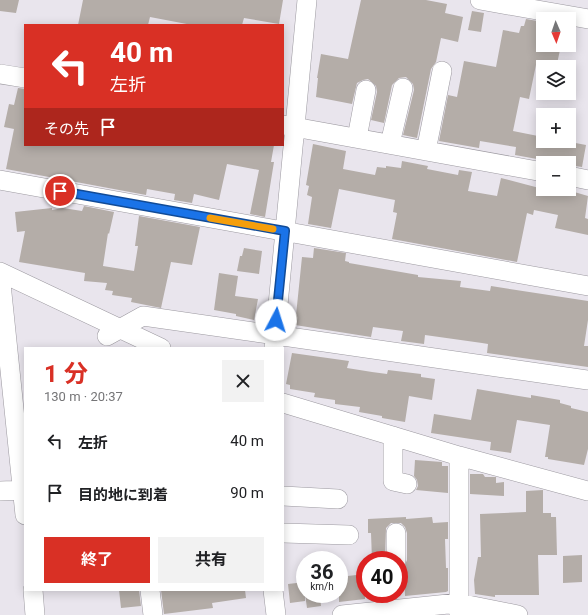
<!DOCTYPE html>
<html lang="ja">
<head>
<meta charset="utf-8">
<style>
	:root { --surface:#fff; --page:#f2f2f2; --text:#202124; --muted:#757577; --accent:#d93025 }
	body { margin:0; font-family:Roboto,"Noto Sans JP",sans-serif; background:var(--page); color:var(--text); height:100vh; display:flex; flex-direction:column; font-size:15px; white-space:nowrap }
	* { box-sizing:border-box; margin:0 }
	p { font-size:13px; color:var(--muted) }
	.icon { flex:none; width:22px; height:22px; fill:none; stroke:currentColor; stroke-width:2; stroke-linecap:round; stroke-linejoin:round }
	.map { position:relative; flex:1; overflow:hidden }
	.drawer { position:absolute; left:24px; top:347px; width:260px; height:244px; display:flex; flex-direction:column; background:var(--surface); border-radius:0px; box-shadow:0 2px 10px #0003 }
	.drawer>* { flex:none }
	.top-card { position:absolute; left:24px; top:24px; width:260px; height:122px; border-radius:0px; box-shadow:0 2px 10px #0003; background:#d93025; color:#fff; overflow:hidden }
	.needle { width:26px; rotate:178deg }
	.buttons { position:absolute; left:536px; top:12px; display:grid; gap:8px }
	.buttons a { display:grid; place-items:center; width:40px; height:40px; border-radius:0px; background:var(--surface); box-shadow:0 2px 10px #0003; font-size:20px }
	.speed { position:absolute; left:296px; top:551px; display:flex; gap:8px; font-size:20px; font-weight:700; text-align:center }
	.speed>* { display:grid; place-content:center; width:52px; height:52px; border-radius:50%; background:var(--surface); box-shadow:0 2px 10px #0003; line-height:1 }
	.speed small { font-size:10px; font-weight:400 }
	.speed .limit { border:6px solid #d22; background:#fff; color:#111 }
	.pin { position:absolute; display:grid; place-items:center; width:34px; height:34px; color:#fff; margin:-17px; border:2px solid #fff; border-radius:50%; box-shadow:0 1px 4px #0007 }
	.me { position:absolute; width:44px; margin:-22px; rotate:5deg; stroke-linejoin:round; filter:drop-shadow(0 0 3px #0008) }
	.turn { display:flex; align-items:center; gap:14px; height:84px; padding:0 20px; font-size:18px }
	.turn .icon { width:52px; height:52px; stroke-width:2.5 }
	.turn b { display:block; font-size:28px; line-height:34px }
	.then { display:flex; align-items:center; height:38px; padding:0 20px; background:#0003; gap:8px; font-size:15px }
	.round { display:grid; place-items:center; flex:none; width:42px; height:42px; border-radius:0px; background:var(--page) }
	.overview { display:flex; align-items:center; justify-content:space-between; height:68px; padding:0 20px }
	h1 { font-size:24px; font-weight:700; line-height:30px; color:var(--accent) }
	.action { display:flex; gap:8px; margin-top:auto; padding:8px 20px }
	.action a { flex:1; height:46px; border-radius:0px; background:var(--accent); color:#fff; font-size:16px; font-weight:700; line-height:46px; text-align:center }
	.action a+a { background:var(--page); color:var(--text) }
	ul { padding:0; list-style:none }
	li { display:flex; align-items:center; gap:12px; height:52px; padding:0 20px }
	li div { flex:1 }
	li b { display:block; font-size:15px }
	li em { font-style:normal }
	.map>svg:first-child { display:block }
	.building { fill:#b4ada8 }
	.lines { fill:none; stroke-linecap:round; stroke-linejoin:round }
	.minor-casing { stroke:#9c99a0; stroke-width:20 }
	.minor { stroke:#fff; stroke-width:19 }
	.route-casing { stroke:#114b97; stroke-width:10 }
	.route { stroke:#1a73e8; stroke-width:7 }
	.slow { stroke:#f59e0b; stroke-width:7 }
</style>
</head>
<body>
<div class="map">
<svg width="588" height="615" viewBox="0 0 588 615">
	<rect width="100%" height="100%" fill="#e9e5ed"/>
	<!-- building -->
	<path class="building" d="M0 0H19L16 13 0 11Z
		M83 0H283L279 24 244 18 242 25H192L150 17 148 25H78Z
		M361 0H426L447 4 445 13 463 17 458 42 441 38 436 62 431 69 417 138 403 135 414 90 413 84 406 77 399 78 392 85 384 123 371 120 377 92 376 86 368 79 363 80 357 83 352 104 316 97 318 78H317L321 54 348 59Z
		M472 11 484 13 481 32 468 30Z
		M526 19 543 22V45H561L557 64 537 60 529 99 520 97 513 131 543 137V141H565L586 145 582 167 569 165V163H559L515 155 516 147 480 141 479 148 439 141 448 95 457 97 464 61 496 67 503 30 519 33 521 26H524Z
		M18 88 25 89V145H274L271 162H274L265 217 250 214 259 170 227 164 219 200 194 194 192 203 174 200 175 194 147 189 146 195 6 169 14 129 4 127 9 104 14 105Z
		M313 144 346 151 343 169 375 175 377 167 386 168V166L401 168 402 161 428 166 427 169 458 175 459 170 472 172 468 191 497 196 501 178 543 189H564L588 196 585 218 588 219V235L555 228 558 215 534 210 533 215 527 213 517 262 392 239 397 213 393 212 395 200 339 189 331 228 308 224 312 197 307 195 309 186 306 185Z
		M84 206 114 212 109 234 108 233 103 266 134 271 138 246H135L139 216 200 227 192 265 171 262 161 308 131 302 132 298 112 295 113 291 105 290 107 283 84 281 85 273 19 262 25 231 17 232 15 212 52 208V210L63 208 82 211Z
		M244 248 262 251 259 274 237 271 240 256H242Z
		M314 248 346 253 345 261 349 262V263L418 275V277L461 281 460 287 490 291 491 286 588 301V320L584 346H588V367L487 353 488 344 482 343 425 335 424 344 401 341 403 331 373 327 371 337 295 325 302 257 313 258Z
		M219 273 238 276 235 296 258 299 254 320 236 316V314L214 310Z
		M292 353 349 361 347 368 372 372 387 374 388 370 421 374V377L435 379 432 400 409 396 405 422 382 418V416L359 412 360 407 335 404V400L314 397 315 393 290 389V385L286 384Z
		M477 389 531 398V395L560 400V403L571 406V408L588 412V449L584 465 548 459V457H545L550 425 517 420 511 453 490 450 491 442 431 433 434 414 471 420Z
		M415 460 442 462V466H448V493L416 490 418 486 417 480 414 476Z
		M470 474H483L485 477H496V483L504 482V496L470 494Z
		M543 490V513H551V517H556L557 555H538L539 595H495V597L475 594 474 580 478 557H481L480 514 526 512V491Z
		M406 517V519L432 517 433 523 448 522V539H445L446 568H448V591L446 592 405 596 404 567 407 560V533L405 527 401 523H391L386 528 385 560H372L371 533H368V519Z
		M582 555V582L563 583V556Z
		M365 574V599L339 602V577Z
		M305 582V601L290 603 288 584Z
		M119 590H139L141 606 121 608Z
		M161 590H245L246 598 212 603 213 608 164 614Z
		M305 594H320L321 606 307 608Z"/>
	<g class="lines">
		<!-- minor casing -->
		<g class="minor-casing">
			<path id="minor" d="M480 0 588 19
				M0 74 25 78
				M283 125 543 172
				M357 138 366 90
				M390 144 403 88
				M426 151 442 71
				M569 176 588 180
				M0 180 588 286
				M0 272 161 348
				M0 274 25 515
				M107 336 143 316 588 380
				M274 347 307 0
				M283 403 459 456 588 491
				M393 436V481L407 484
				M0 491 25 490
				M283 496 338 499
				M283 533 349 535
				M396 533V560
				M33 590 35 615
				M150 590 153 615
				M273 590 276 615
				M342 615 458 603 518 615
				M459 615V456"/>
		</g>
		<!-- minor -->
		<use href="#minor" class="minor"/>
	</g>
	<g class="lines">
		<!-- route casing -->
		<g class="route-casing">
			<path id="route" d="M60 191 285 231 276 320"/>
		</g>
		<!-- route -->
		<use href="#route" class="route"/>
		<!-- slow -->
		<path class="slow" d="M210 218 273 229"/>
	</g>
</svg>
<div class="buttons">
<a><svg class="needle" viewBox="-14 -14 28 28"><path d="M0-13l5 13h-10z" fill="#e53935"/><path d="M0 13l5-13h-10z" fill="#757577"/></svg></a>
<a><svg class="icon" aria-label="layers" viewBox="0 0 24 24"><path d="M12 4l9 5-9 5-9-5zM3 14l9 5 9-5"/></svg></a>
<a>+</a>
<a>−</a>
</div>
<div class="speed"><div>36<small>km/h</small></div><div class="limit">40</div></div>
<div class="pin" style="left:60px;top:191px;background:#d93025"><svg class="icon" aria-label="arrive" viewBox="0 0 24 24"><path d="M6 21V4h12l-3 4 3 4H6"/></svg></div>
<svg class="me" style="left:276px;top:320px" viewBox="-20 -20 40 40"><circle r="19" fill="#fff"/><path d="M0-13L10 11 0 6-10 11z" fill="#1a73e8"/></svg>
<div class="top-card">
<div class="turn"><svg class="icon" aria-label="left" viewBox="0 0 24 24"><path d="M17 20v-9H6M10 6l-5 5 5 5"/></svg><div><b>40 m</b>左折</div></div>
<div class="then">その先<svg class="icon" aria-label="arrive" viewBox="0 0 24 24"><path d="M6 21V4h12l-3 4 3 4H6"/></svg></div>
</div>
<section class="drawer">
<div class="overview"><div><h1>1 分</h1><p>130 m · 20:37</p></div><a class="round"><svg class="icon" aria-label="close" viewBox="0 0 24 24"><path d="M6 6l12 12M18 6L6 18"/></svg></a></div>
<ul>
<li><svg class="icon" aria-label="left" viewBox="0 0 24 24"><path d="M17 20v-9H6M10 6l-5 5 5 5"/></svg><div><b>左折</b></div><em>40 m</em></li>
<li><svg class="icon" aria-label="arrive" viewBox="0 0 24 24"><path d="M6 21V4h12l-3 4 3 4H6"/></svg><div><b>目的地に到着</b></div><em>90 m</em></li>
</ul>
<div class="action"><a>終了</a><a>共有</a></div>
</section>
</div>
</body>
</html>
